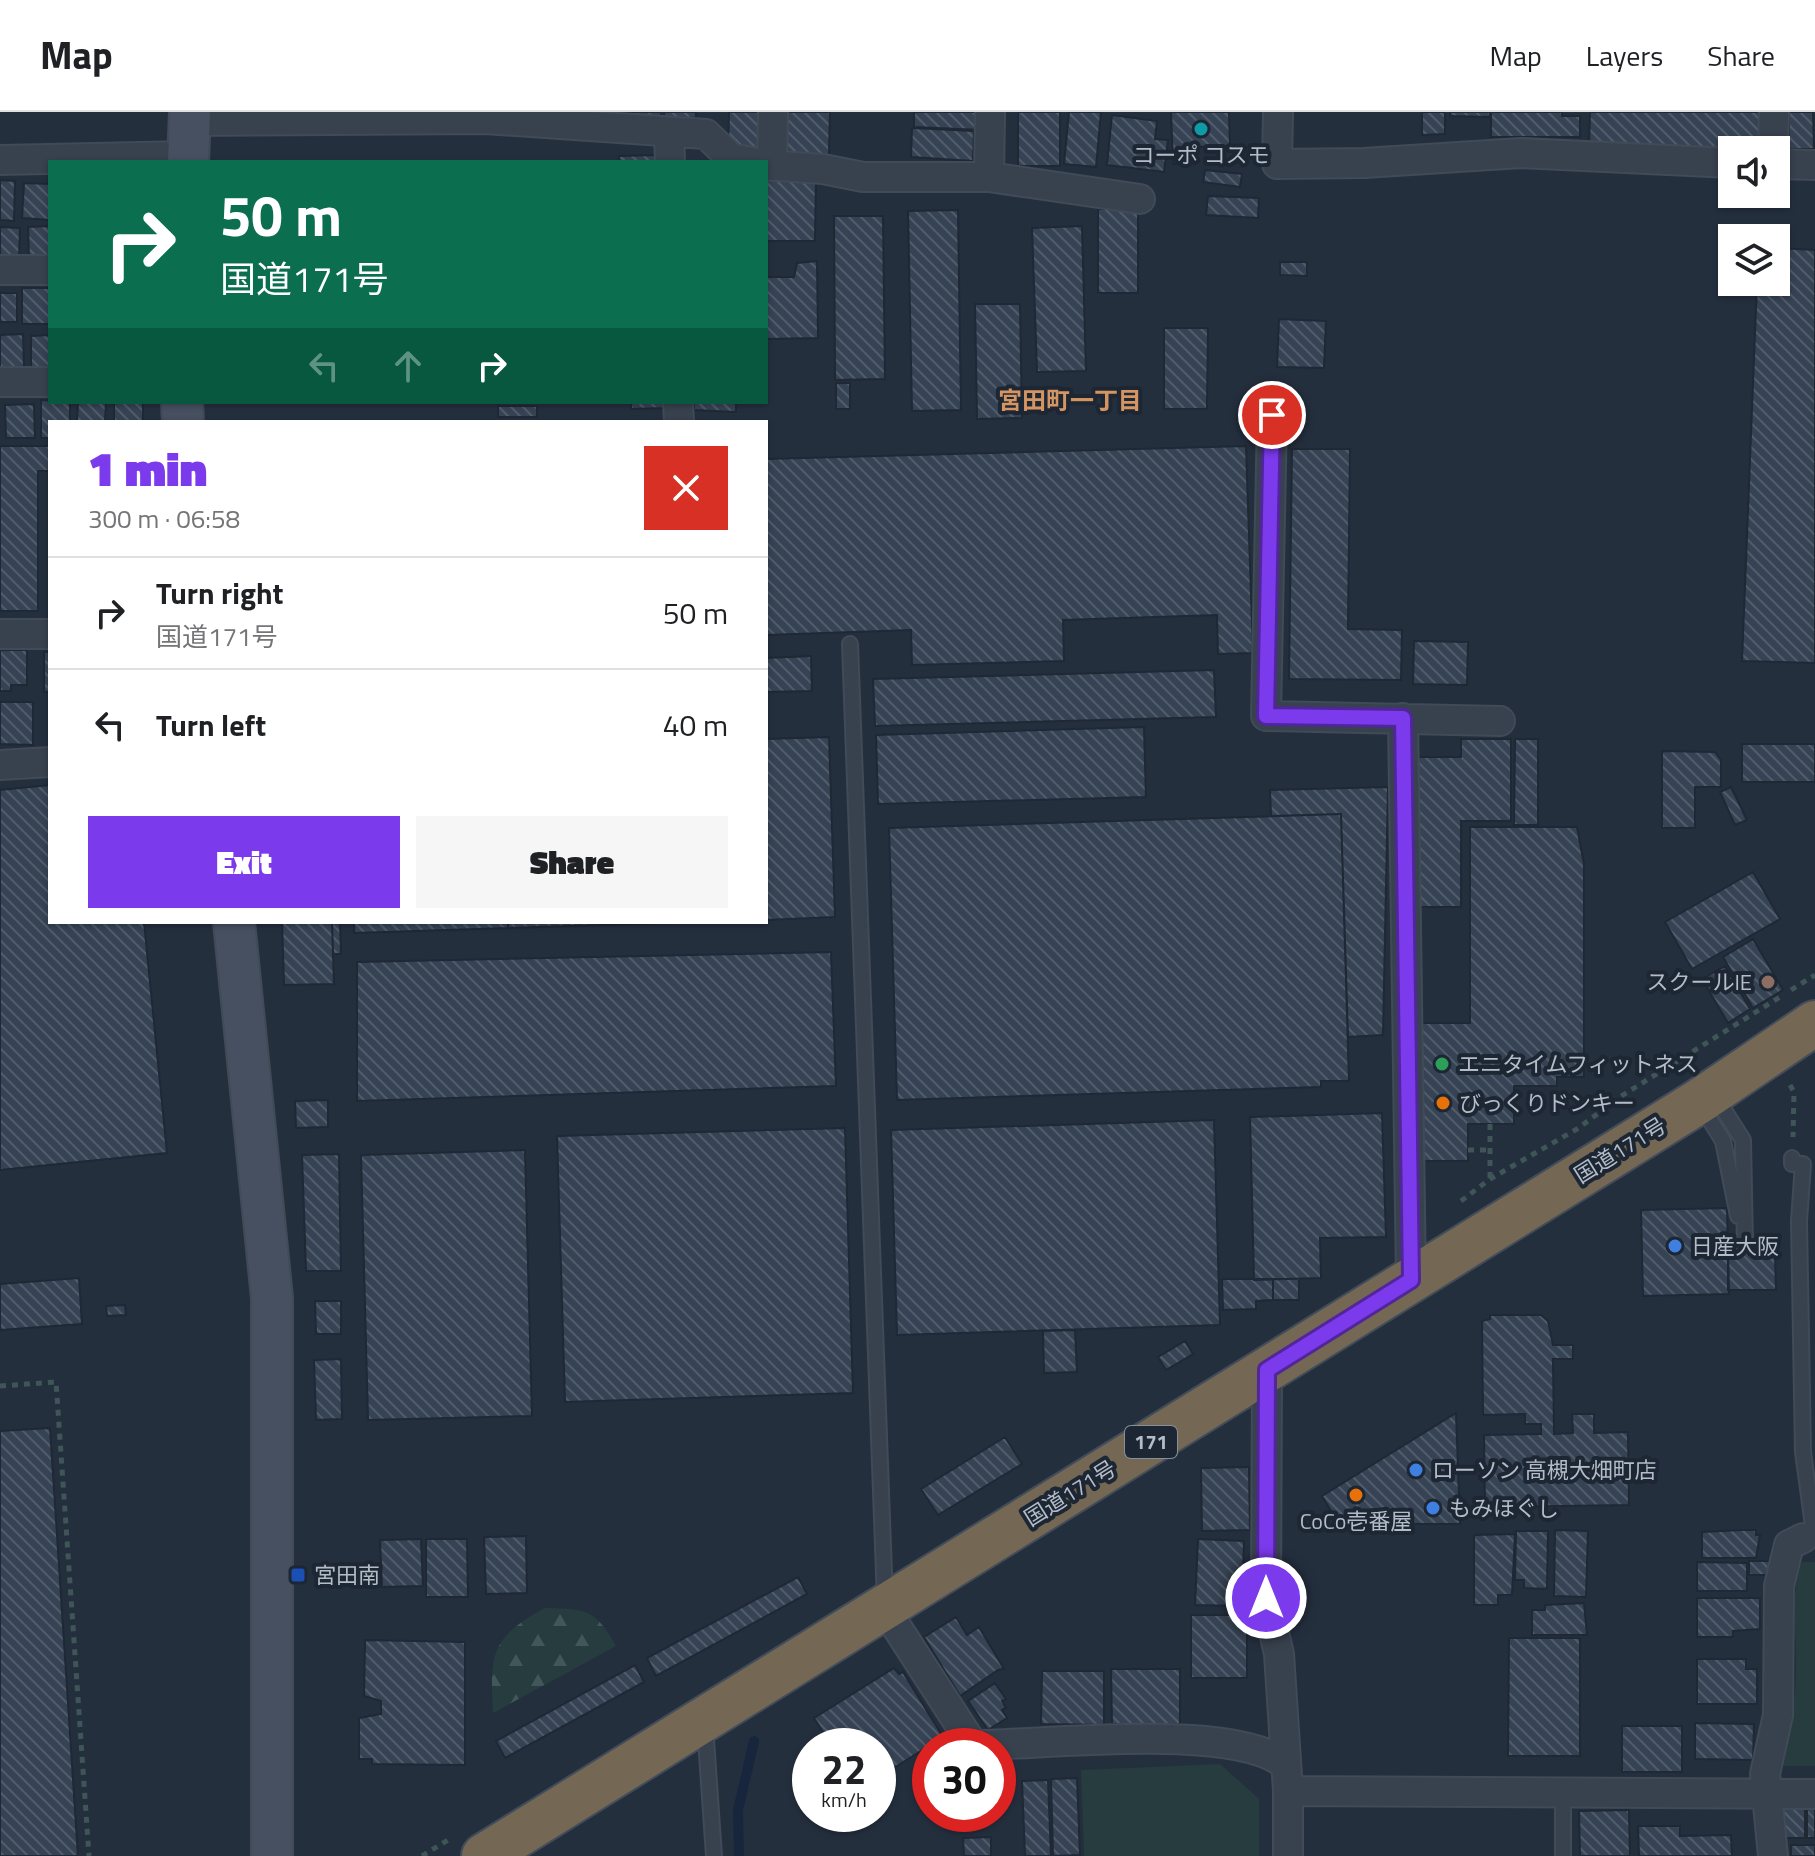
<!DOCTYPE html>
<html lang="en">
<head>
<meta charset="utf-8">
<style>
	:root { --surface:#fff; --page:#f6f6f6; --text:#202124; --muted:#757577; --line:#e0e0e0; --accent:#7c3aed }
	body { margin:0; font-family:"Titillium Web","Noto Sans JP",sans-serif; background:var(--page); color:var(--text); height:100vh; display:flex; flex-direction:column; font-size:30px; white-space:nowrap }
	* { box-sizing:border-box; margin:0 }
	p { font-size:26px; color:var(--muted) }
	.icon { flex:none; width:44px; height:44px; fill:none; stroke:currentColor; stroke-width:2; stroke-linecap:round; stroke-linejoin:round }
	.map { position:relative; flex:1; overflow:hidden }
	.drawer { position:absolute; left:48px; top:308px; width:720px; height:504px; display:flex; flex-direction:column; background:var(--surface); border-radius:0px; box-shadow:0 2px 6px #0004 }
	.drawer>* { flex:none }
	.hud { position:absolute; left:48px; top:48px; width:720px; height:244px; border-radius:0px; box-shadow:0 2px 6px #0004; background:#0b6e4f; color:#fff; overflow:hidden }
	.tools { position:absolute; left:1718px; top:24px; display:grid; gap:16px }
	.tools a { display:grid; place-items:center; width:72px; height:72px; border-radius:0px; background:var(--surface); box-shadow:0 2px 6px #0004; font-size:40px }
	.speed { position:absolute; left:792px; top:1616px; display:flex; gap:16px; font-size:40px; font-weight:700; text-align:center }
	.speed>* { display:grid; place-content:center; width:104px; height:104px; border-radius:50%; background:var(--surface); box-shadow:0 2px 6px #0004; line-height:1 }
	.speed small { font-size:20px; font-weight:400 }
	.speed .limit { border:12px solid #d22; background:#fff; color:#111 }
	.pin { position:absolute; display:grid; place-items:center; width:68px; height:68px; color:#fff; margin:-34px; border:4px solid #fff; border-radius:50%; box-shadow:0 2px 8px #0007 }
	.me { position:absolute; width:88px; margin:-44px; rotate:0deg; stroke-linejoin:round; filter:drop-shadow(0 0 6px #0008) }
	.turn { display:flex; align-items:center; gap:28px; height:168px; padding:0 40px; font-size:36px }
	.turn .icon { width:104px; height:104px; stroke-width:2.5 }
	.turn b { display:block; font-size:56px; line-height:68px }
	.lanes { display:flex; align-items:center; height:76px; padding:0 40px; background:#0003; justify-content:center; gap:40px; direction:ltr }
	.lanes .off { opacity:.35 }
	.round { display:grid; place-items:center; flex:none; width:84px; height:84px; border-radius:0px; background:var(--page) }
	.summary { display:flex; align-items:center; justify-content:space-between; height:136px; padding:0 40px }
	h1 { font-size:48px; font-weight:800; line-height:60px; color:var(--accent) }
	.primary-button { display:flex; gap:16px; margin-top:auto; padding:16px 40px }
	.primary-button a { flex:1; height:92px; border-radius:0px; background:var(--accent); color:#fff; font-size:32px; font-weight:800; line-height:92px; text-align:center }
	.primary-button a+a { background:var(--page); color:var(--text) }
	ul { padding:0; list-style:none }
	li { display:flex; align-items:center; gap:24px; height:112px; padding:0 40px; border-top:2px solid var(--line) }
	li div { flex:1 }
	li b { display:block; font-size:30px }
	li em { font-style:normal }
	header { display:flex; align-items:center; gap:48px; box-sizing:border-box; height:112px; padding:0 40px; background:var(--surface); border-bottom:2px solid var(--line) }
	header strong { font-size:38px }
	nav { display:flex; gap:44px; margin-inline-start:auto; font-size:28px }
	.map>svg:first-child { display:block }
	.green { fill:#263c3f }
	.forest { fill:url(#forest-firs) }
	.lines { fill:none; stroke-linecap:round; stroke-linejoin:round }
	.stream { stroke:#17263c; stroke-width:10 }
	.building { fill:url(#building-back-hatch); stroke:#1f2835; stroke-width:2 }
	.lane-casing { stroke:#414a57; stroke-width:18 }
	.street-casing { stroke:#414a57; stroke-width:32 }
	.secondary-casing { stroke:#414a57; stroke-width:44 }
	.highway-casing { stroke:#434c59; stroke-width:48 }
	.path { stroke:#3f5557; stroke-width:5; stroke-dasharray:6 6; stroke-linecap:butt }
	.lane { stroke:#38414e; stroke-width:14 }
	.street { stroke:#38414e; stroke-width:28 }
	.secondary { stroke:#465061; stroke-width:40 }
	.highway { stroke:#746855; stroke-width:44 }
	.route-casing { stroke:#51269a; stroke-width:20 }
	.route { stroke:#7c3aed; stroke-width:14 }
	.culture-dot { fill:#0f9aa8; stroke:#1d2633; stroke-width:3 }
	.education-dot { fill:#8d6e63; stroke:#1d2633; stroke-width:3 }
	.leisure-dot { fill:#2e9e5b; stroke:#1d2633; stroke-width:3 }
	.food-dot { fill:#e8710a; stroke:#1d2633; stroke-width:3 }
	.shop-dot { fill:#3f7fe0; stroke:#1d2633; stroke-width:3 }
	.transit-dot { fill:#1a4fb4; stroke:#1d2633; stroke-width:3 }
	.labels { text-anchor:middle; stroke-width:8; stroke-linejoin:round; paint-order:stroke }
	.shield { fill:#1d2633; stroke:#878f9c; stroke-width:2 }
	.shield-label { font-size:20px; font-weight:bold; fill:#b4bcc9 }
	.poi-label { font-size:22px; fill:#b4bcc9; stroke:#1d2633; text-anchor:start }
	.street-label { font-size:22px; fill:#b4bcc9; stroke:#1d2633 }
	.neighbourhood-label { font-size:24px; font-weight:bold; fill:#d59563; stroke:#1d2633 }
</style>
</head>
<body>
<header>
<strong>Map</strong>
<nav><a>Map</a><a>Layers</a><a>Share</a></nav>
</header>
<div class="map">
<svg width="1815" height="1744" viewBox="0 0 1815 1744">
	<defs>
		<pattern id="forest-firs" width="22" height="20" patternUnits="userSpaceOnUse" patternTransform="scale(2)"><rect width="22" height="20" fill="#263c3f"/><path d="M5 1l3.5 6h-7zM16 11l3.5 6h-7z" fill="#435659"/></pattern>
		<pattern id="building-back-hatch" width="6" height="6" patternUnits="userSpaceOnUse" patternTransform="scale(2)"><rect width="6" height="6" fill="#364354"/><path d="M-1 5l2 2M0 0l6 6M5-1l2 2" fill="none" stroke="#515c6b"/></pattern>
	</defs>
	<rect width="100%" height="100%" fill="#242f3e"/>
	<!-- green -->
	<path class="green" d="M1802 1450H1815V1654H1783C1790 1621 1796 1588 1796 1555 1797 1518 1789 1485 1802 1450Z
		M1220 1652 1259 1687V1744H1084L1081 1658Z"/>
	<!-- forest -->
	<path class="forest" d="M545 1496C587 1497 595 1497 616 1534L493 1601C490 1542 490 1526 545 1496Z"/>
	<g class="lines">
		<!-- stream -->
		<path class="stream" d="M739 1744 738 1698 754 1629"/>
	</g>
	<!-- building -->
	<path class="building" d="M630 0H661V5H630Z
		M664 0H696V6L664 5Z
		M729 0H765L764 36 728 35Z
		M781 0H830L829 44 780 43Z
		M914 0H981V18L914 15Z
		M1018 0H1060V54H1018Z
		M1069 0H1101L1096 55 1064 52Z
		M1171 0H1229L1230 34 1196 35V51L1173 52Z
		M1422 0H1445V22L1422 23Z
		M1450 0H1490V5L1450 4Z
		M1491 0H1562V4H1580V25H1491Z
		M1590 0H1761L1760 38 1589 35Z
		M1789 0H1813L1814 37H1784V28H1789Z
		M1112 3 1157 9 1155 27 1168 28 1164 60 1107 53Z
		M912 16 974 19 973 49 911 45Z
		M656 43V50H619V44Z
		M1205 58 1242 62 1240 75 1203 70Z
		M766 67H816L815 129H766Z
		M0 68 15 69 14 109 0 108Z
		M24 71 50 72V108L22 106Z
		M1208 84 1259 86 1258 106 1206 103Z
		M1098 97H1138V181H1098Z
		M958 98 961 298 912 299 908 99Z
		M834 104H883L885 267 835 268Z
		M50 114V147L29 148 28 115Z
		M1082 114 1086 259 1037 260 1032 116Z
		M0 115 20 116 19 148 0 147Z
		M1776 136 1815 138V551L1742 549 1757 170H1776Z
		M817 149 818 226 766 227V165H794L797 151Z
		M1280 150H1307V164L1280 163Z
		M22 176H50V212H22Z
		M0 181H17V210H0Z
		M975 192H1020L1022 306 977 307Z
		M1279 207 1326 209 1324 256 1277 255Z
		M1164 216H1208L1207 297H1164Z
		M23 222 24 255 0 256V223Z
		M50 223V260H31V224Z
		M836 271H850V297H836Z
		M41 288 70 290V310H50V326H41Z
		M78 290H106L105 310H77Z
		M114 290H143V310H114Z
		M631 290H666V296L631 297Z
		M694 290H736V300L694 298Z
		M34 292 35 326H6L5 293Z
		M498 294H537V305H498Z
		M0 334H50V359H38V499H0Z
		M1246 334 1253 541 1218 542 1217 503 1063 508 1064 549 912 553 911 518 766 523V347Z
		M1292 337H1350L1348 517 1402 518 1401 568 1289 567Z
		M1414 529 1468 530 1467 573 1413 572Z
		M0 538H27V573H11V579H0Z
		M44 540H50V580H44Z
		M811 544 812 579 766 580V546Z
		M1214 558 1216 605 875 614 873 567Z
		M0 590H33V633L0 632Z
		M1144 615 1146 685 878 692 876 623Z
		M829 625 835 805 766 808V627Z
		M1461 627H1511V709H1461V795H1415V645H1461Z
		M1515 627H1538V713H1514Z
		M1742 632H1815V670H1742Z
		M1662 639 1715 640 1721 648V675H1695V716H1662Z
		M50 673V810H144L167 1041 0 1058V678Z
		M1388 675 1383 923 1348 925 1341 702 1271 704 1270 678Z
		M1731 675 1747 708 1735 713 1720 680Z
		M1341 702 1349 969H1321V975L897 988 889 716Z
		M1470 715H1577L1584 752V965H1557V974H1514V1012H1468V1049H1416V911H1470Z
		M1753 760 1780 807 1692 857 1665 810Z
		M282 810H332L334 872 284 873Z
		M332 810H340L341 842H333Z
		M354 810H508V816L354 821Z
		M508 810H697L508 816Z
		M1753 827 1783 878 1753 896 1723 845Z
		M831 840 836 974 357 989V850Z
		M1725 854 1750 897 1728 911 1702 867Z
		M328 988V1015L296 1016 295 989Z
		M1382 1001 1386 1125 1320 1126 1321 1166 1254 1168 1250 1005Z
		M1214 1008 1220 1213 897 1223 891 1018Z
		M845 1016 853 1281 565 1290 557 1024Z
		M525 1038 532 1304 368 1308 361 1043Z
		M339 1042 341 1159H306L302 1043Z
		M1727 1096 1729 1182 1643 1184 1641 1098Z
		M1775 1141 1776 1178H1728V1142Z
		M79 1166 82 1212 0 1218V1172Z
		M1222 1167H1273V1188L1256 1189V1197L1223 1198Z
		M1273 1167H1299V1188H1273Z
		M315 1189H341V1222H316Z
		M125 1193 126 1203 107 1204 106 1194Z
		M1490 1203H1541L1548 1209 1553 1233H1573V1247H1553L1554 1322 1573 1321 1572 1302H1594V1321L1628 1320 1629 1393 1485 1395 1484 1323 1541 1322V1312H1525V1302L1483 1303 1482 1209 1490 1207Z
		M1075 1218 1077 1260 1044 1261 1043 1219Z
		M1185 1229 1193 1242 1166 1258 1158 1245Z
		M341 1247 342 1307 316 1308 314 1248Z
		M1456 1301 1460 1412H1339L1322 1384Z
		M50 1316 78 1744H0V1319Z
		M1005 1325 1022 1352 938 1403 921 1377Z
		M1249 1355 1250 1418 1202 1419 1201 1356Z
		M1555 1418 1588 1419 1586 1485 1554 1484Z
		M1742 1418H1756V1423H1760L1756 1446H1702V1420Z
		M1516 1419H1548L1547 1477 1524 1476V1468H1515Z
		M1515 1422 1512 1483H1498V1493H1474V1423Z
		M526 1424 527 1481 486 1482 484 1425Z
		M421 1427 423 1474 382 1475 380 1428Z
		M426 1427H467L468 1485H426Z
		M1198 1427 1244 1429 1242 1494 1195 1493Z
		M1749 1449H1770V1463H1749Z
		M1697 1450 1747 1451V1479H1697Z
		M798 1465 807 1482 656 1564 647 1546Z
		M1697 1486H1760V1517L1733 1519V1525H1697Z
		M1584 1491 1587 1523H1532V1498H1545V1493Z
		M1191 1503H1247V1566H1191Z
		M956 1505 967 1523 979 1515 1004 1557 998 1558 960 1584 924 1525Z
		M1509 1526H1580V1644H1508Z
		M365 1528 465 1530V1653L372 1652V1647H359V1606L381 1602V1589L364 1584Z
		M1697 1547H1746V1557H1757V1592H1697Z
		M635 1553 644 1570 505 1646 496 1629Z
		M894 1556 899 1562 903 1560 943 1625 878 1666V1634H826L830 1631 814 1606Z
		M1111 1557H1180V1612H1112Z
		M1042 1559H1104V1613L1041 1612Z
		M995 1571 1006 1587 1002 1589 1006 1596 1002 1598 1007 1606 988 1618 968 1589Z
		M1695 1611 1754 1612 1753 1648 1695 1647Z
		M1622 1614H1682V1660H1622Z
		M1077 1666 1080 1743 1053 1744 1051 1667Z
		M1048 1668 1051 1744H1025L1022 1669Z
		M1781 1691H1805V1726H1781Z
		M1807 1691H1815V1726H1807Z
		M1629 1698 1630 1744H1580L1579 1699Z
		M1638 1714H1680V1724L1731 1723 1732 1744H1639Z
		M991 1725V1744H964L963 1726Z
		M1791 1733H1815V1744H1791Z"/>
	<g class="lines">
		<!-- lane casing -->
		<g class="lane-casing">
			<path id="lane" d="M850 532 885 1489
				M1715 984 1743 1028 1745 1135
				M1700 992 1723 1029 1738 1104
				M1792 1046V1052H1803L1799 1109 1803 1340 1814 1421 1803 1426
				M705 1613 714 1744
				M1563 1744V1698"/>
		</g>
		<!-- street casing -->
		<g class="street-casing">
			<path id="street" d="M1278 0 1277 52 1364 51 1521 41 1732 51
				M190 9 485 7 706 22 731 46 752 50
				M669 20 670 50
				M1773 38 1774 0
				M0 48 188 44
				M1776 52 1815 53
				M766 53 823 57 863 65H989L1140 87
				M772 54 773 0
				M989 65 990 0
				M0 158H50
				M0 270H50
				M678 290 679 309
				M1272 303 1266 604 1500 609
				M0 522H50
				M1403 606 1411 1168
				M0 653 50 650
				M1267 1258 1266 1486 1279 1542 1288 1679V1744
				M885 1497 973 1633C1046 1633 1229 1610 1284 1651
				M1288 1679 1815 1682
				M1773 1744 1765 1662 1778 1603 1779 1474 1789 1433 1803 1426"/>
		</g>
		<!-- secondary casing -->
		<g class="secondary-casing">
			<path id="secondary" d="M188 50 190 0
				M182 290 183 310
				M234 810 272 1186V1744"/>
		</g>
		<!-- highway casing -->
		<g class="highway-casing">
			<path id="highway" d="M484 1744 1698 990 1815 911"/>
		</g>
		<!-- path -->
		<path class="path" d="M1791 878 1815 863
			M1790 973 1794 980 1793 1025
			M1490 1012V1066
			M1468 1038H1490
			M1461 1089 1490 1067 1577 1017 1623 983 1780 885
			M0 1274 56 1270 89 1744
			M422 1744 448 1728"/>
		<!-- lane -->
		<use href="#lane" class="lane"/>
		<!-- street -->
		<use href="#street" class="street"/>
		<!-- secondary -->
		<use href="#secondary" class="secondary"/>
		<!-- highway -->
		<use href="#highway" class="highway"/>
	</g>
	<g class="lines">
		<!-- route casing -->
		<g class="route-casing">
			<path id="route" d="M1266 1486 1267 1258 1411 1168 1403 606 1266 604 1272 303"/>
		</g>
		<!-- route -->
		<use href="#route" class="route"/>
	</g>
	<!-- markers -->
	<circle class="culture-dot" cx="1201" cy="17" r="8"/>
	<circle class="education-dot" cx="1768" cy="870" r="8"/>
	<circle class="leisure-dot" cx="1442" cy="952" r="8"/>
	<g class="food-dot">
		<circle cx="1443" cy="991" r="8"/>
		<circle cx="1356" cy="1383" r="8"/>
	</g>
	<g class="shop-dot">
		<circle cx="1675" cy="1134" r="8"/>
		<circle cx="1416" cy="1358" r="8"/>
		<circle cx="1433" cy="1396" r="8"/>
	</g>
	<rect class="transit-dot" x="290" y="1455" width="16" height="16" rx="4"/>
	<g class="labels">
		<!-- shield labels -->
		<rect class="shield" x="1125" y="1314" width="52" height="32" rx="6"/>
		<g class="shield-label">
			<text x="1151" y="1337">171</text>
		</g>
		<!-- poi labels -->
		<g class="poi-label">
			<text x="1201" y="51" text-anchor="middle">コーポ コスモ</text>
			<text x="1752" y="878" text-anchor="end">スクールIE</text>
			<text x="1458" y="960">エニタイムフィットネス</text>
			<text x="1459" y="999">びっくりドンキー</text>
			<text x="1691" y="1142">日産大阪</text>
			<text x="1432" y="1366">ローソン 高槻大畑町店</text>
			<text x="1449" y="1404">もみほぐし</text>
			<text x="1356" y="1417" text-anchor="middle">CoCo壱番屋</text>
			<text x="314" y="1471">宮田南</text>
		</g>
		<!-- street labels -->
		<g class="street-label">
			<text transform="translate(1620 1038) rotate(-32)" y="8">国道171号</text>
			<text transform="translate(1070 1381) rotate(-32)" y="8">国道171号</text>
		</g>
		<!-- neighbourhood labels -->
		<g class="neighbourhood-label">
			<text x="1070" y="297">宮田町一丁目</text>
		</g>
	</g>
</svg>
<div class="tools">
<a><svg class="icon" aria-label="sound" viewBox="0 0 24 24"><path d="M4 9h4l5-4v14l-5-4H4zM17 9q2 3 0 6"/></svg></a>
<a><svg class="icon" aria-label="layers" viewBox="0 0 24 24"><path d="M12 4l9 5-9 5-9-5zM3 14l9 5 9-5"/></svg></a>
</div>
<div class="speed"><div>22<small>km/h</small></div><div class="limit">30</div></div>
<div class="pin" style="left:1272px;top:303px;background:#d93025"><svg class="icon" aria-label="arrive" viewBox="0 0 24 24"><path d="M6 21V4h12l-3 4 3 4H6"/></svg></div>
<svg class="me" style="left:1266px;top:1486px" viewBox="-20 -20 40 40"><circle r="17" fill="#7c3aed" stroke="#fff" stroke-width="3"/><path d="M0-11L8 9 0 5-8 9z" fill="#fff"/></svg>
<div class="hud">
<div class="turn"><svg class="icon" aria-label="right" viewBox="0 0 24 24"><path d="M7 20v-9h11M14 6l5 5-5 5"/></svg><div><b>50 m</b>国道171号</div></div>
<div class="lanes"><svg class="icon off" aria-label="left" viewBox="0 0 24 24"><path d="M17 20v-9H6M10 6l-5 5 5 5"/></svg><svg class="icon off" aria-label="ahead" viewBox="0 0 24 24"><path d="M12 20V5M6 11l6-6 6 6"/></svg><svg class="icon" aria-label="right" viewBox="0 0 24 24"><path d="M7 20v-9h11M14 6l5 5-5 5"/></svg></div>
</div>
<section class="drawer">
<div class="summary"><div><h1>1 min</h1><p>300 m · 06:58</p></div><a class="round" style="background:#d93025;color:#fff"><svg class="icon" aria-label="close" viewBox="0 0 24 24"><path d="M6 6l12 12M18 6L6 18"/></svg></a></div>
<ul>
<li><svg class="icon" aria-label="right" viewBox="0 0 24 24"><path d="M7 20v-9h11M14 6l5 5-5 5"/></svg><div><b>Turn right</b><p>国道171号</p></div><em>50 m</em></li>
<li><svg class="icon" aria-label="left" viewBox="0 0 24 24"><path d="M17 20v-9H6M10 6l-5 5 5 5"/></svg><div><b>Turn left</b></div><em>40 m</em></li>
</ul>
<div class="primary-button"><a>Exit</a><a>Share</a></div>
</section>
</div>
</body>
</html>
